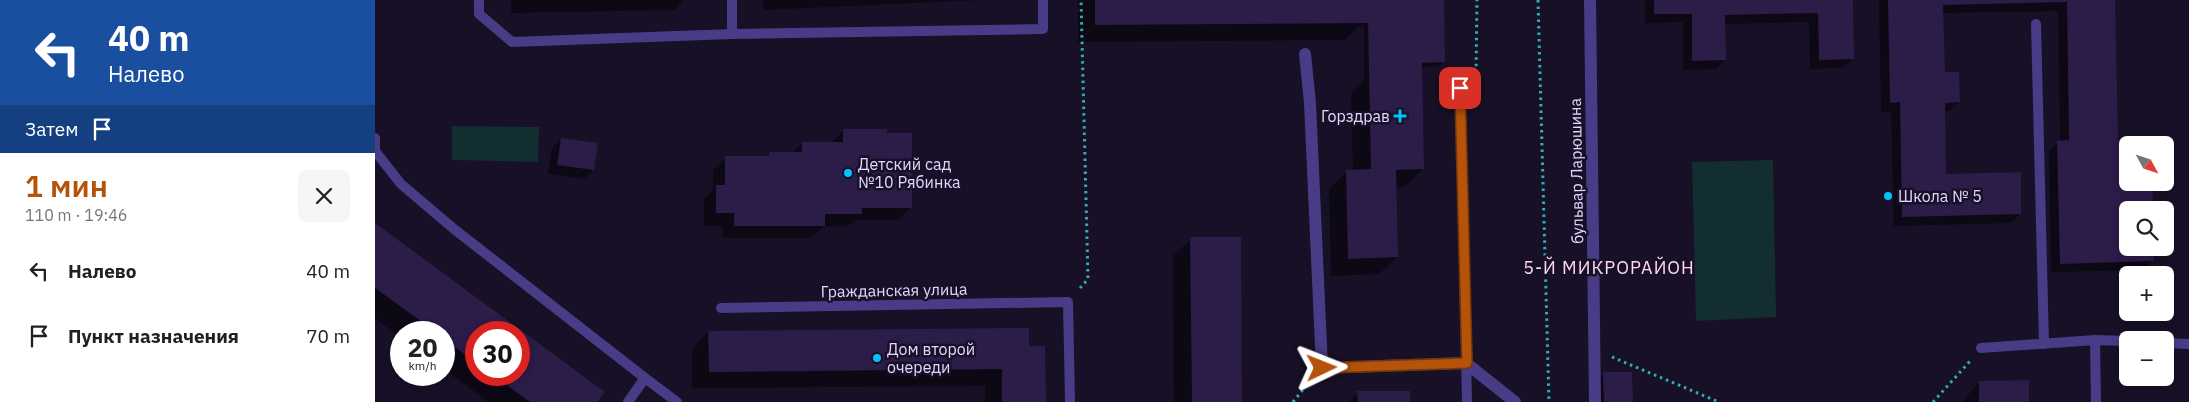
<!DOCTYPE html>
<html lang="ru">
<head>
<meta charset="utf-8">
<style>
	:root { --surface:#fff; --page:#f6f6f6; --text:#202124; --muted:#757577; --accent:#b45309 }
	body { margin:0; font-family:"IBM Plex Sans",sans-serif; background:var(--page); color:var(--text); height:100vh; display:flex; flex-direction:column; font-size:19px; white-space:nowrap }
	* { box-sizing:border-box; margin:0 }
	p { font-size:16px; color:var(--muted) }
	.icon { flex:none; width:28px; height:28px; fill:none; stroke:currentColor; stroke-width:2; stroke-linecap:round; stroke-linejoin:round }
	.map { position:relative; flex:1; overflow:hidden }
	.side { display:flex; flex-direction:column; background:var(--surface); width:375px }
	.side>* { flex:none }
	.hud { background:#1a4fa0; color:#fff; overflow:hidden }
	.needle { width:32px; rotate:130deg }
	.fabs { position:absolute; left:1744px; top:136px; display:grid; gap:10px }
	.fabs a { display:grid; place-items:center; width:55px; height:55px; border-radius:8px; background:var(--surface); box-shadow:0 2px 8px #0003; font-size:25px }
	.speed { position:absolute; left:15px; top:321px; display:flex; gap:10px; font-size:25px; font-weight:700; text-align:center }
	.speed>* { display:grid; place-content:center; width:65px; height:65px; border-radius:50%; background:var(--surface); box-shadow:0 2px 8px #0003; line-height:1 }
	.speed small { font-size:12px; font-weight:400 }
	.speed .limit { border:8px solid #d22; background:#fff; color:#111 }
	.pin { position:absolute; display:grid; place-items:center; width:42px; height:42px; color:#fff; margin:-21px; border-radius:10px; box-shadow:0 2px 8px #0006 }
	.me { position:absolute; width:55px; margin:-28px; rotate:88deg; stroke-linejoin:round; filter:drop-shadow(0 0 4px #0008) }
	.turn { display:flex; align-items:center; gap:18px; height:105px; padding:0 25px; font-size:22px }
	.turn .icon { width:65px; height:65px; stroke-width:2.5 }
	.turn b { display:block; font-size:35px; line-height:42px }
	.then { display:flex; align-items:center; height:48px; padding:0 25px; background:#0003; gap:10px; font-size:19px }
	.round { display:grid; place-items:center; flex:none; width:52px; height:52px; border-radius:8px; background:var(--page) }
	.head { display:flex; align-items:center; justify-content:space-between; height:85px; padding:0 25px }
	h1 { font-size:30px; font-weight:600; line-height:38px; color:var(--accent) }
	ul { padding:0; list-style:none }
	li { display:flex; align-items:center; gap:15px; height:65px; padding:0 25px }
	li div { flex:1 }
	li b { display:block; font-size:19px }
	li em { font-style:normal }
	main { display:flex; flex:1; min-height:0 }
	.map>svg:first-child { display:block }
	.green { fill:#132e31 }
	.shadow { fill:#0007; fill-rule:evenodd }
	.building { fill:#2b1c48 }
	.lines { fill:none; stroke-linecap:round; stroke-linejoin:round }
	.path { stroke:#31adb8; stroke-width:3; stroke-dasharray:2.5 4; stroke-linecap:butt }
	.lane { stroke:#493c86; stroke-width:10 }
	.street { stroke:#493c86; stroke-width:12 }
	.route-casing { stroke:#753606; stroke-width:12 }
	.route { stroke:#b45309; stroke-width:9 }
	.poi-dot { fill:#05c0fc; stroke:#171027; stroke-width:2 }
	.labels { text-anchor:middle; stroke-width:5; stroke-linejoin:round; paint-order:stroke }
	.poi-label { font-size:16px; fill:#e1d7ff; stroke:#171027; text-anchor:start }
	.street-label { font-size:16px; fill:#e1d7ff; stroke:#171027 }
	.neighbourhood-label { font-size:18px; letter-spacing:1px; fill:#ffd9eb; stroke:#171027 }
</style>
</head>
<body>
<main>
<section class="side">
<div class="hud">
<div class="turn"><svg class="icon" aria-label="left" viewBox="0 0 24 24"><path d="M17 20v-9H6M10 6l-5 5 5 5"/></svg><div><b>40 m</b>Налево</div></div>
<div class="then">Затем<svg class="icon" aria-label="arrive" viewBox="0 0 24 24"><path d="M6 21V4h12l-3 4 3 4H6"/></svg></div>
</div>
<div class="head"><div><h1>1 мин</h1><p>110 m · 19:46</p></div><a class="round"><svg class="icon" aria-label="close" viewBox="0 0 24 24"><path d="M6 6l12 12M18 6L6 18"/></svg></a></div>
<ul>
<li><svg class="icon" aria-label="left" viewBox="0 0 24 24"><path d="M17 20v-9H6M10 6l-5 5 5 5"/></svg><div><b>Налево</b></div><em>40 m</em></li>
<li><svg class="icon" aria-label="arrive" viewBox="0 0 24 24"><path d="M6 21V4h12l-3 4 3 4H6"/></svg><div><b>Пункт назначения</b></div><em>70 m</em></li>
</ul>
</section>
<div class="map">
<svg width="1814" height="402" viewBox="0 0 1814 402">
	<rect width="100%" height="100%" fill="#171027"/>
	<!-- green -->
	<path class="green" d="M77 126 164 127 163 162 77 160Z
		M1398 160 1401 317 1321 321 1317 162Z"/>
	<!-- shadow -->
	<path class="shadow" d="M136 0H308L299 10 136 13Z
		M388 0H606L388 10Z
		M703 0H1068V62L1064 66 1045 67 1048 169 1030 187H1020L1022 257 1004 274 956 276 954 189 972 171H978L976 94 989 81V27H983L970 40 703 42Z
		M1270 0H1476L1478 59 1468 68 1435 69 1434 22 1349 24 1350 60 1341 69 1308 70V22L1270 23Z
		M1504 0H1739L1742 141 1775 145H1752V182L1776 210H1752V248H1777V261L1768 270 1676 272 1674 151 1685 142 1683 11 1567 13 1568 73 1584 102 1574 111H1569L1570 175 1645 214 1636 223 1519 226 1516 111 1506 112Z
		M469 130 536 207 523 220H480L473 226 448 227 436 238H347V226H329V199L338 190V170L351 157H391L395 153H417L427 143H456Z
		M187 139 218 170 209 179 173 174 177 148Z
		M0 225 228 392 221 402H113L69 369V332H26V338L0 318ZM101 332H144V375H101Z
		M816 239 866 402H799L798 256Z
		M333 332 653 347 669 402H610V386L317 388V349Z
		M1229 374 1257 402H1220L1219 383Z
		M1604 382 1653 402H1587Z
		M983 393 1034 402H974Z"/>
	<!-- building -->
	<path class="building" d="M720 0H1069L1070 62 1047 63 1049 169 1021 170 1023 257 973 259 971 170 996 169 993 23 720 25Z
		M1279 0H1478L1479 59 1444 60 1443 13 1350 15 1351 60 1317 61V14H1279Z
		M1513 0H1740L1743 140 1776 139V145H1752V182H1777L1778 210H1752V248H1778L1779 261 1685 264 1682 141 1694 140 1692 2 1568 5 1570 72H1584L1585 102 1570 103 1571 174 1646 172V214L1527 217 1525 102 1515 103Z
		M468 129H512V133H537V208H487V214H450V226H359V213H341V185H350V156H394V152H427V142H468Z
		M186 138 223 143 219 170 182 165Z
		M0 223 230 392 222 402H155L118 375H144V332H101V363L69 339V332H61L0 288Z
		M815 237H866L867 402H817Z
		M654 328V346H670L671 402H627V369L334 372 333 331Z
		M1228 372H1257L1258 402H1229Z
		M1654 380V402H1604V381Z
		M982 391H1035V402H983Z"/>
	<g class="lines">
		<!-- path -->
		<path class="path" d="M1163 0 1174 402
			M1098 78 1101 75 1102 0
			M705 288 713 279 706 0
			M1237 357 1344 402
			M918 402 935 381
			M1558 402 1596 360"/>
		<!-- lane -->
		<path class="lane" d="M104 0V14L137 42 357 34V0
			M1661 24 1669 344
			M357 34 668 29V0
			M1085 88 1092 402
			M0 138V151L26 184 79 229 270 378 253 402
			M346 308 693 302 695 402
			M1790 343 1814 344
			M1606 348 1720 340
			M270 378 302 402
			M1721 402 1720 340 1752 341"/>
		<!-- street -->
		<path class="street" d="M1215 0 1220 402
			M930 54 935 103 947 368 1091 363 1140 402"/>
	</g>
	<g class="lines">
		<!-- route casing -->
		<g class="route-casing">
			<path id="route" d="M947 368 1092 363 1085 88"/>
		</g>
		<!-- route -->
		<use href="#route" class="route"/>
	</g>
	<!-- markers -->
	<g class="poi-dot">
		<path d="M1022.5 108.5h5v5h5v5h-5v5h-5v-5h-5v-5h5z"/>
		<circle cx="473" cy="173" r="5"/>
		<circle cx="1513" cy="196" r="5"/>
		<circle cx="502" cy="358" r="5"/>
	</g>
	<g class="labels">
		<!-- poi labels -->
		<g class="poi-label">
			<text x="1015" y="122" text-anchor="end">Горздрав</text>
			<text x="483" y="170">Детский сад<tspan x="483" dy="18">№10 Рябинка</tspan></text>
			<text x="1523" y="202">Школа № 5</text>
			<text x="512" y="355">Дом второй<tspan x="512" dy="18">очереди</tspan></text>
		</g>
		<!-- street labels -->
		<g class="street-label">
			<text transform="translate(1201 171) rotate(-91)" y="6">бульвар Ларюшина</text>
			<text transform="translate(519 290) rotate(-1)" y="6">Гражданская улица</text>
		</g>
		<!-- neighbourhood labels -->
		<g class="neighbourhood-label">
			<text x="1234" y="274">5-Й МИКРОРАЙОН</text>
		</g>
	</g>
</svg>
<div class="fabs">
<a><svg class="needle" viewBox="-14 -14 28 28"><path d="M0-13l5 13h-10z" fill="#e53935"/><path d="M0 13l5-13h-10z" fill="#757577"/></svg></a>
<a><svg class="icon" aria-label="search" viewBox="0 0 24 24"><circle cx="10" cy="10" r="6"/><path d="M15 15l6 6"/></svg></a>
<a>+</a>
<a>−</a>
</div>
<div class="speed"><div>20<small>km/h</small></div><div class="limit">30</div></div>
<div class="pin" style="left:1085px;top:88px;background:#d93025"><svg class="icon" aria-label="arrive" viewBox="0 0 24 24"><path d="M6 21V4h12l-3 4 3 4H6"/></svg></div>
<svg class="me" style="left:947px;top:368px" viewBox="-20 -20 40 40"><path d="M0-17L14 15 0 8-14 15z" fill="#b45309" stroke="#fff" stroke-width="4"/></svg>
</div>
</main>
</body>
</html>
